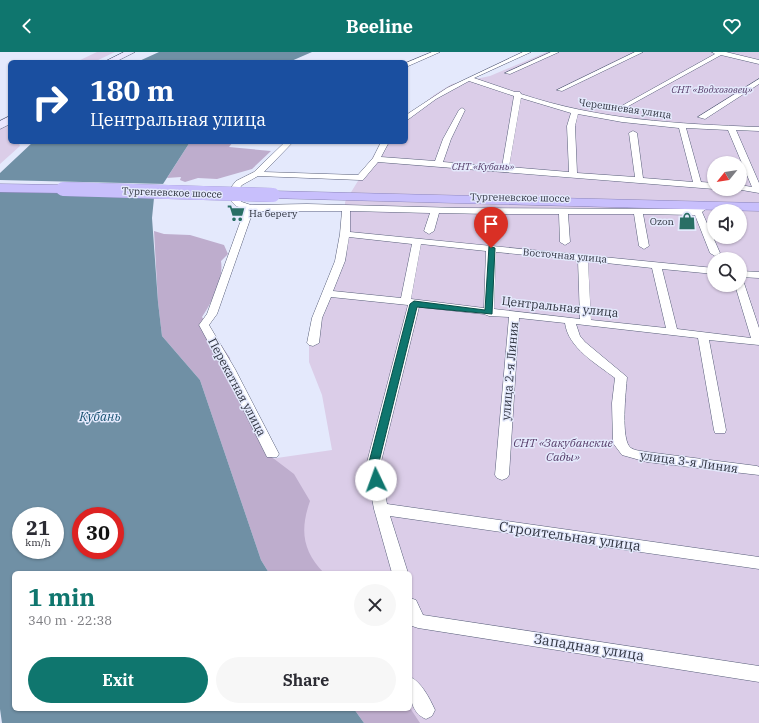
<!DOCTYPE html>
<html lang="en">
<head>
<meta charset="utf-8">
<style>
	:root { --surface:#fff; --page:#f7f7f7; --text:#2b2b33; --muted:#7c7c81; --accent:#0f766e }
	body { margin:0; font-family:"IBM Plex Serif",serif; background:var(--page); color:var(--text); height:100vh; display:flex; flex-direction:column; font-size:15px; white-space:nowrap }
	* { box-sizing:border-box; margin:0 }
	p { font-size:13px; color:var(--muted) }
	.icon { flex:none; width:22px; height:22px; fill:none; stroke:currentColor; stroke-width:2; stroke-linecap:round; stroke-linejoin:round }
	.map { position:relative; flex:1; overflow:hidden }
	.panel { position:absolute; left:12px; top:519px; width:400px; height:140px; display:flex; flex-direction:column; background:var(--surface); border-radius:6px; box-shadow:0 1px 3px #0004 }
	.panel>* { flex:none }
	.top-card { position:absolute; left:8px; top:8px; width:400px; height:84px; border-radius:6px; box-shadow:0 1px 3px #0004; background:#1a4fa0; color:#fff; overflow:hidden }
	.needle { width:26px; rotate:240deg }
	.fabs { position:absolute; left:707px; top:104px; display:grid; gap:8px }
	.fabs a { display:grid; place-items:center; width:40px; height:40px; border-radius:50%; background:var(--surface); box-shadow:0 1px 3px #0004; font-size:20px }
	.speed { position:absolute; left:12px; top:455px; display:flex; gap:8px; font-size:20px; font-weight:700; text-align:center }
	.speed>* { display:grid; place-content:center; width:52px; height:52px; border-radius:50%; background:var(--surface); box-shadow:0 1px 3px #0004; line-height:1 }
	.speed small { font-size:10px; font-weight:400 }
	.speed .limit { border:6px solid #d22; background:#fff; color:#111 }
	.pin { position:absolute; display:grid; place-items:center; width:34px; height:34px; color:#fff; margin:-41px -17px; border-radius:50% 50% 50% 0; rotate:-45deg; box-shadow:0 0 4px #0007 }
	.pin .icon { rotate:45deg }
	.me { position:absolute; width:44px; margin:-22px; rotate:357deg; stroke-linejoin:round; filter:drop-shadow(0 0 3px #0008) }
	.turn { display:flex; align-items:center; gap:14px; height:84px; padding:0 16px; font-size:18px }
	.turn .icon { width:52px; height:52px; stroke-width:2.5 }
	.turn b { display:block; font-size:28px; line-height:34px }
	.round { display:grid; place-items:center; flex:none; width:42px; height:42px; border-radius:21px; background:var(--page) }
	.head { display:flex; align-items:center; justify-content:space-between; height:68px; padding:0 16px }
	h1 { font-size:24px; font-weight:700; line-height:30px; color:var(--accent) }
	.primary-button { display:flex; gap:8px; margin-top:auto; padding:8px 16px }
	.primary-button a { flex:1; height:46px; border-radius:24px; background:var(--accent); color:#fff; font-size:16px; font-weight:700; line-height:46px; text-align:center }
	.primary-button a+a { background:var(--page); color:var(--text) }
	header { display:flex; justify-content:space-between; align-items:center; height:52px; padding:0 16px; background:var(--accent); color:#fff; font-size:18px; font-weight:700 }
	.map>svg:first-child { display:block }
	.green { fill:#dbcde8; fill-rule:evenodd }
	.forest { fill:#beadcd }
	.water { fill:#7090a5; fill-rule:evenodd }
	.pier { fill:#e4e9fc }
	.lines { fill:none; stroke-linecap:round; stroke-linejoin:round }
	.minor-casing { stroke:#585f7a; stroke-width:1 }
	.secondary-casing { stroke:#585f7a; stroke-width:1 }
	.trunk-casing { stroke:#8a84b9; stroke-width:1 }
	.minor { fill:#fff; fill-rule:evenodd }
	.secondary { fill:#ebe7fe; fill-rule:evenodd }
	.trunk { fill:#c8bffc; fill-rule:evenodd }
	.trunk-bridge-casing { stroke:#8a84b9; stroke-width:14; stroke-linecap:butt }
	.trunk-bridge { stroke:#c8bffc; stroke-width:14 }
	.route { fill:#0f766e; stroke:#0a4d48 }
	.labels { text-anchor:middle; stroke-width:3; stroke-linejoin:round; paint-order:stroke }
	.far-park-label { font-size:10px; font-style:italic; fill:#583f6b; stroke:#e4e9fc }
	.far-street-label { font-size:10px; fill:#2f333f; stroke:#e4e9fc }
	.far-poi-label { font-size:10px; fill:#2f333f; stroke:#e4e9fc; text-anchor:start }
	.street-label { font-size:12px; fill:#2f333f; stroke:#e4e9fc }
	.park-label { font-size:12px; font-style:italic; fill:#583f6b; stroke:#e4e9fc }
	.water-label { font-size:13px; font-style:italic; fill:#165170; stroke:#e4e9fc }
	.near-street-label { font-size:14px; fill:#2f333f; stroke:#e4e9fc }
</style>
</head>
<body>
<header><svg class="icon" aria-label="back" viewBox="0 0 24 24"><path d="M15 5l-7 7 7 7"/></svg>Beeline<svg class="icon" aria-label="heart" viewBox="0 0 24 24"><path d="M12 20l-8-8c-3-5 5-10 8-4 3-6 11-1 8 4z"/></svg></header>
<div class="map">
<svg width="759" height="671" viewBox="0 0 759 671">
	<rect width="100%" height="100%" fill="#e4e9fc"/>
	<!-- green -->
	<path class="green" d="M97 0H115L94 10H76Z
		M547 0H759V671H399L410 657V521H309L263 408 332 398 322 343 309 310V293L345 182V150L382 90H406V66L434 43 452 32 490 24ZM714 111H740V137H714ZM714 159H740V185H714ZM714 207H740V233H714Z
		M10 70V90H18L20 94 0 112V77Z"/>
	<!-- forest -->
	<path class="forest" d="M190 90H233L229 95 271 99 252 117 217 127 198 126 185 130 180 128 181 125 167 126Z
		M154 179 164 182 190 183 224 193 228 202 221 209C224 227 212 250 202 265L230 306 232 323 269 403 294 422 310 449C300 478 302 498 324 521H269L261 508 200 328 162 284 158 250Z
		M410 656 420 671H364L354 657H410Z"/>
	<!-- water -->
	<path class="water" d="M159 0H312L289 10H137Z
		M33 90H190L154 146 152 166 158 250 162 284 200 328 261 508 269 521H14V657H354L364 671H2L0 657V121ZM21 464H55V498H21ZM81 464H115V498H81Z"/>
	<!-- pier -->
	<path class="pier" d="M0 128 166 132 158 143 0 139Z"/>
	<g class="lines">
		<!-- minor casing -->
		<g class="minor-casing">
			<path id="minor" d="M432 0H440L406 15V11Z
				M523 0H531L474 26 515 40H520L521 42C599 68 678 72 759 75V79L736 78 759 131V141L736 137H740V133L752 135 728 78 686 76 701 130 714 131V137L378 110 363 128H360L258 124 242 133 234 143 242 150 251 153 307 152 460 156 693 157 697 156 698 152H704L706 157 702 160 720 201 715 204 710 201 695 163 643 162 649 194 644 197 639 194 634 162H568L570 190 565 193 560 190 559 162H499L496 181 491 184 486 181 490 162 439 161 434 179 429 182 424 179 430 161 350 159V180L714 216V222L662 217 677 277 751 286 735 233H740V230L744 231 759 276V293L709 288 726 378 725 381H715L714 378 698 286 576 272 580 284 585 290 627 325C626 338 620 389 631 396 635 399 643 399 647 400L757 414 759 415V423L647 410 622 403 613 391 612 351 615 326C597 312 568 296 565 271L519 266 509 423 507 426 502 428 497 426 495 423 509 265 489 264 484 262 419 255 380 414 387 452 759 505V517L390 464 408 521H392L374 457 366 414 408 253 331 245 322 266 319 291 313 294 309 293 307 291 312 266 335 209 340 182 342 159H253L217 262 209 273 235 317 279 402 277 405H267L223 317 199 273 207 262 245 157 236 154 225 143 236 129 254 120 285 90H293L264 120 358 123 373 106 381 90H389L381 105 435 109 443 87 459 58 462 56 465 58 451 87 443 110 502 115 514 44 469 29 436 47 406 69V63L447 36ZM521 46 571 61 567 74 569 120 509 115ZM578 62 622 70 679 76 693 130 643 126 637 81 633 79 629 81 635 125 577 121 575 74ZM349 185 412 192 401 246 333 239 345 209ZM421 192 486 199 484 256 411 247ZM496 200 578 208 580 267 494 257ZM588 209 652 216 666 276 591 268Z
				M551 0H559L510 22 505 21Z
				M635 0H643L562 39 557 38Z
				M712 0H726L759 8V12L721 3 623 57 618 56 715 2Z
				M759 27V32L705 67 698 65Z
				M740 219 759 220V226L740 225Z
				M410 546 416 548 423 563 759 614V630L418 576 412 574 410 569Z
				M410 625C421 629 430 647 435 658L432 664 426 667C409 660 410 641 410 625Z"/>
		</g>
		<!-- secondary casing -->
		<g class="secondary-casing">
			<path id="secondary" d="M124 0H135L115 10H104Z
				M10 64V72L0 77V69Z"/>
		</g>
		<!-- trunk casing -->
		<g class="trunk-casing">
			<path id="trunk" d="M0 132 63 133 68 134 70 137 68 140 63 141 0 140Z
				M273 139 759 151V159L268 146 266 143 268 140Z"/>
		</g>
		<!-- minor -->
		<use href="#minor" class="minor"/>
		<!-- secondary -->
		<use href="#secondary" class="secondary"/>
		<!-- trunk -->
		<use href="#trunk" class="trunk"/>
		<!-- trunk-bridge casing -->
		<g class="trunk-bridge-casing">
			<path id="trunk-bridge" d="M63 137 273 143"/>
		</g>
		<!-- trunk-bridge -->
		<use href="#trunk-bridge" class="trunk-bridge"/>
	</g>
	<!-- route -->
	<path class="route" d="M489 194 495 196 492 262 417 255 378 414 381 428 379 431H372L368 414 410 252 414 249 485 258Z"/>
	<!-- icons -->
	<defs>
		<g id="supermarket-bare" transform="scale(1.38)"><path d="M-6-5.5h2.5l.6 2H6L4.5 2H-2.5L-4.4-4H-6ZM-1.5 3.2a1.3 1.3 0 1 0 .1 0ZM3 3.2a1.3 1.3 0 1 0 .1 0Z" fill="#296f65" stroke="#e4e9fc" stroke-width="2.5" paint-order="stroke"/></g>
		<g id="shop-bare" transform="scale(1.38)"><path d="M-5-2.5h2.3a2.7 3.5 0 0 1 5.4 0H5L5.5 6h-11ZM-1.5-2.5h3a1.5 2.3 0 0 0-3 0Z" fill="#296f65" stroke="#e4e9fc" stroke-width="2.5" paint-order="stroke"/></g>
	</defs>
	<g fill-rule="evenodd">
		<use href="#supermarket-bare" x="236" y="161"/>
		<use href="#shop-bare" x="687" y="169"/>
	</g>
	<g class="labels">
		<!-- far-park labels -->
		<g class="far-park-label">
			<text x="712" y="41">СНТ «Водхозовец»</text>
			<text x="483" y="118">СНТ «Кубань»</text>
		</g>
		<!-- far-street labels -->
		<g class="far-street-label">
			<text transform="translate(625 56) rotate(8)" y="4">Черешневая улица</text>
			<text transform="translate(172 140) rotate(2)" y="4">Тургеневское шоссе</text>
			<text transform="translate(520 145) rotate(1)" y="4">Тургеневское шоссе</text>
			<text transform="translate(565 203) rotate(5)" y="4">Восточная улица</text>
		</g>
		<!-- far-poi labels -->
		<g class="far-poi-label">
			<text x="249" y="165">На берегу</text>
			<text x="674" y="173" text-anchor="end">Ozon</text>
		</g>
		<!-- street labels -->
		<g class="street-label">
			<text transform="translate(560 255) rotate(6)" y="4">Центральная улица</text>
			<text transform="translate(510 319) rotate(-85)" y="4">улица 2-я Линия</text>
			<text transform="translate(237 335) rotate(62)" y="4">Перекатная улица</text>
			<text transform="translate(689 410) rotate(8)" y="4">улица 3-я Линия</text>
		</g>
		<!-- park labels -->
		<g class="park-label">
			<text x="563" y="395">СНТ «Закубанские<tspan x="563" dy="14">Сады»</tspan></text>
		</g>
		<!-- water labels -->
		<g class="water-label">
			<text x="100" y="369">Кубань</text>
		</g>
		<!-- near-street labels -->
		<g class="near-street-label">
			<text transform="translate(570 484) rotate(8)" y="5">Строительная улица</text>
			<text transform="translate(589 595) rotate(9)" y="5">Западная улица</text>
		</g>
	</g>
</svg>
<div class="fabs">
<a><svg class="needle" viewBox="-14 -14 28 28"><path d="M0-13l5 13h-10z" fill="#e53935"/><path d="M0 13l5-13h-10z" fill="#7c7c81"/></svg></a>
<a><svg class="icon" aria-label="sound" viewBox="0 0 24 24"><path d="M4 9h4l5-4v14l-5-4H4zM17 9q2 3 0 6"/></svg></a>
<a><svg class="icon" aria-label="search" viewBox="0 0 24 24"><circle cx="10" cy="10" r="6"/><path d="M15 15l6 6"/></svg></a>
</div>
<div class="speed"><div>21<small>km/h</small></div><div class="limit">30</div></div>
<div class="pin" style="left:491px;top:196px;background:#d93025"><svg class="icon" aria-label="arrive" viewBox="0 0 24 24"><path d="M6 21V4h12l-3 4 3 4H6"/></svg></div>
<svg class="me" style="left:376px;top:428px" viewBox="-20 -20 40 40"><circle r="19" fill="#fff"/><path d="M0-13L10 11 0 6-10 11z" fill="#0f766e"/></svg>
<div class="top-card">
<div class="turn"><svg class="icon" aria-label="right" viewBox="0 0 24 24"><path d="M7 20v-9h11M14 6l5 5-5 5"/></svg><div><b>180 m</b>Центральная улица</div></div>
</div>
<section class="panel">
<div class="head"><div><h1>1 min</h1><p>340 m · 22:38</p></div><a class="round"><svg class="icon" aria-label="close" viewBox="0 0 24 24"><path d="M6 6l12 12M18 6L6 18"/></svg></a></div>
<div class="primary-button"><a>Exit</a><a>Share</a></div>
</section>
</div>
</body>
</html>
